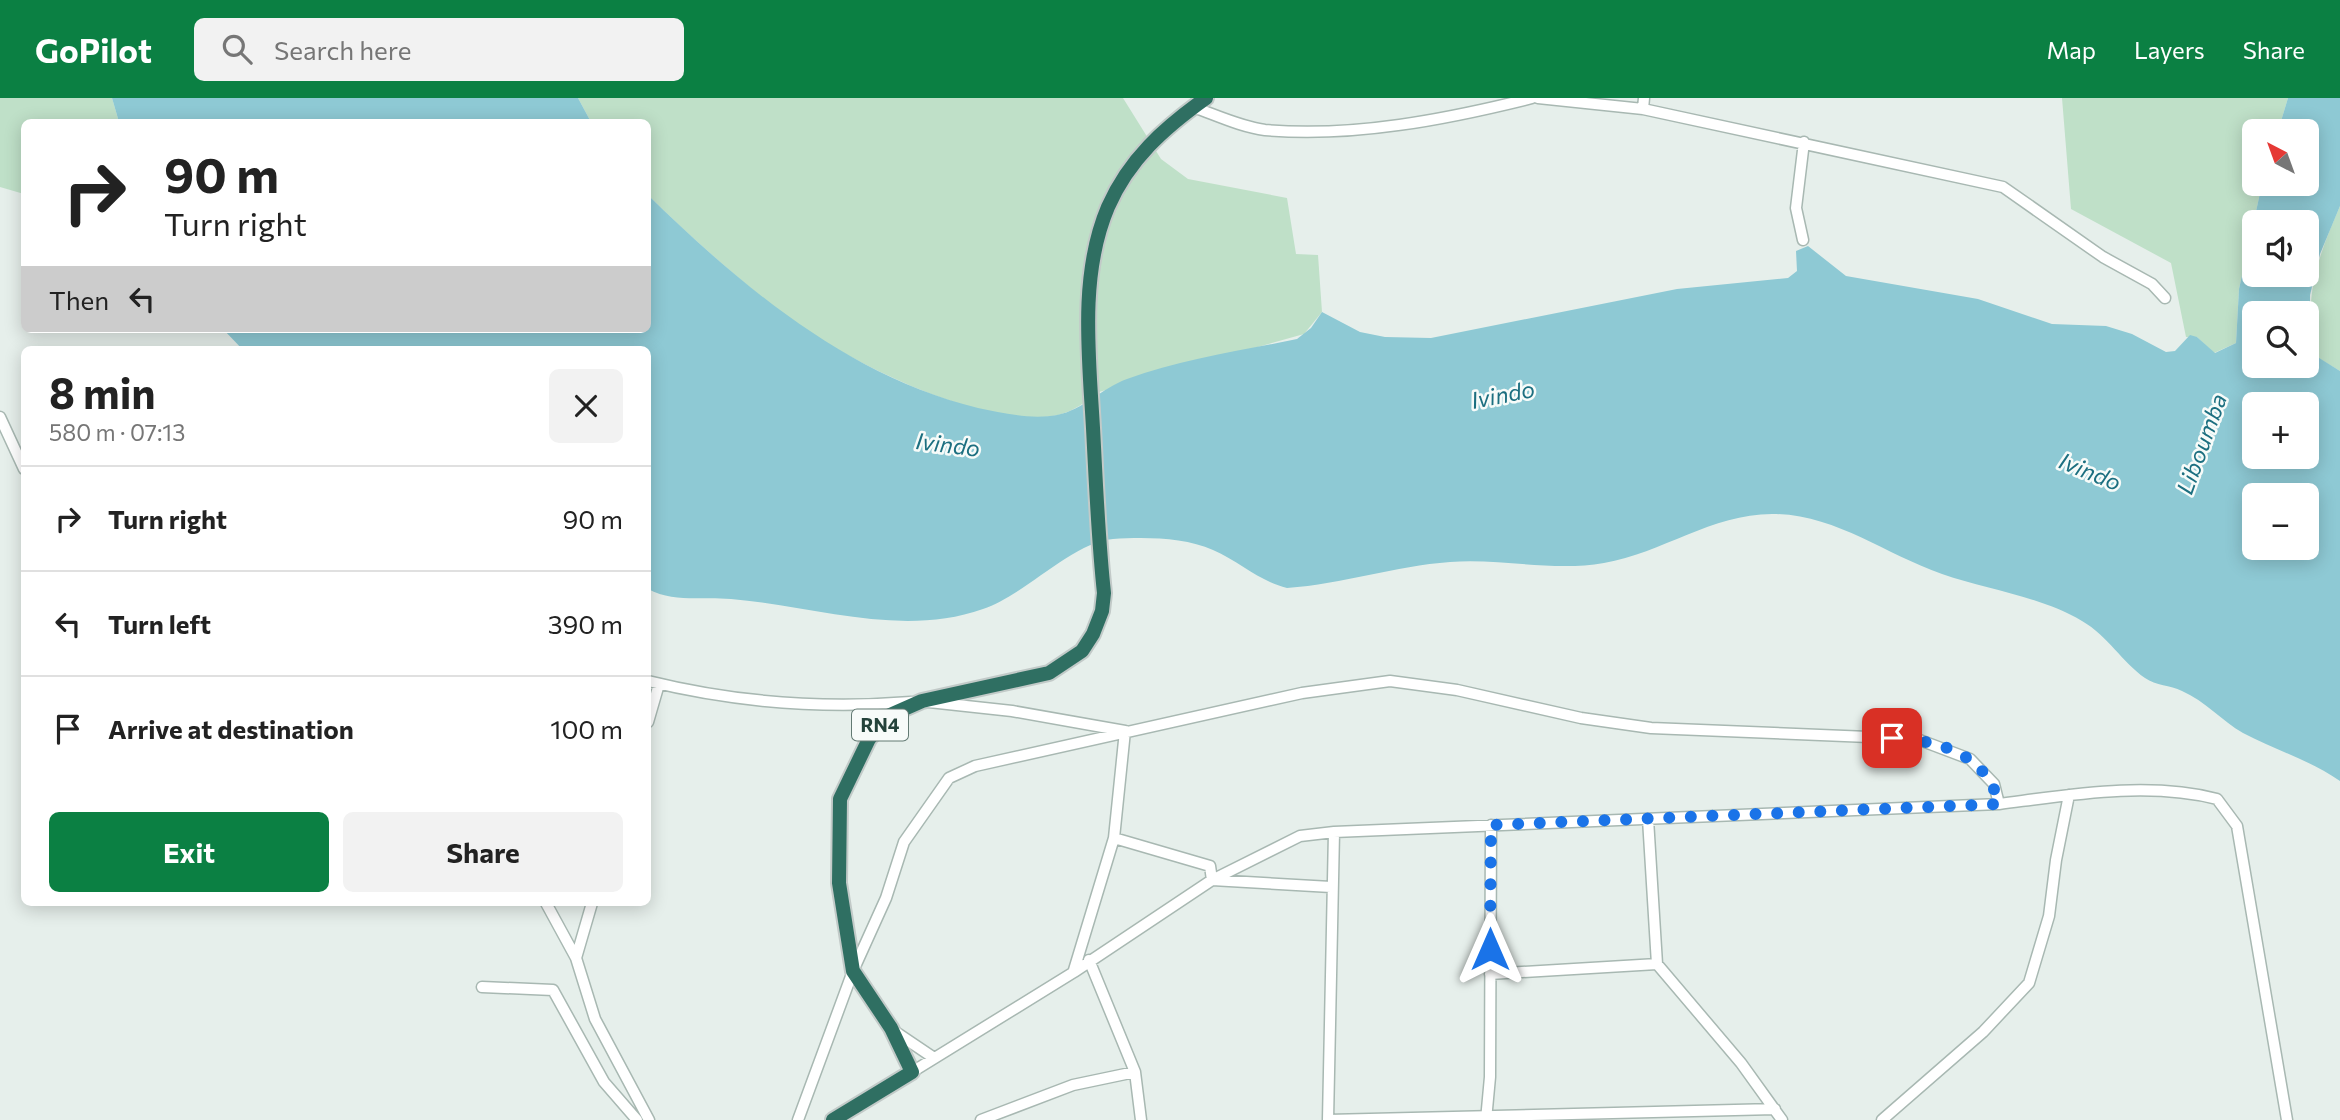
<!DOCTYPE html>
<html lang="en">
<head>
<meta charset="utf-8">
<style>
	:root { --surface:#fff; --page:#f2f2f2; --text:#222; --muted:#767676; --line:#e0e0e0; --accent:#0b8043 }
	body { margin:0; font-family:Commissioner,sans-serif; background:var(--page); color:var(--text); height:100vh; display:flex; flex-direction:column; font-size:26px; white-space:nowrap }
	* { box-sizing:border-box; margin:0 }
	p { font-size:23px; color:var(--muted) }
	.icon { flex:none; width:38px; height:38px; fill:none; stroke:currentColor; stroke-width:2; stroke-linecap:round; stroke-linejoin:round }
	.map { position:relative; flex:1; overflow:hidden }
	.sheet { position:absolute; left:21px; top:248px; width:630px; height:560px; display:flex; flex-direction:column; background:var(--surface); border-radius:10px; box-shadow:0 4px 18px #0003 }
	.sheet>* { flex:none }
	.banner { position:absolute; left:21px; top:21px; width:630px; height:214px; border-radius:10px; box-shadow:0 4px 18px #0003; background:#fff; color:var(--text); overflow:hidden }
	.needle { width:46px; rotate:319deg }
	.fabs { position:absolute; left:2242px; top:21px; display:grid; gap:14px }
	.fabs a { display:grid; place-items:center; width:77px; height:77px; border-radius:10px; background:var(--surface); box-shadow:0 4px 18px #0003; font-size:35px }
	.pin { position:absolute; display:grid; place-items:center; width:60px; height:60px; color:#fff; margin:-30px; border-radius:14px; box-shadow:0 4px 10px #0006 }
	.me { position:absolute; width:77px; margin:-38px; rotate:0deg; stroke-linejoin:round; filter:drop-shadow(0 0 5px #0008) }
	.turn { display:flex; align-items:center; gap:24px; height:147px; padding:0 28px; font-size:32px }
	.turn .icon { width:91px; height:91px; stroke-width:2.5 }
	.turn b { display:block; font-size:49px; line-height:60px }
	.then { display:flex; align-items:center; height:66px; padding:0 28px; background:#0003; gap:14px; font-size:26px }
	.round { display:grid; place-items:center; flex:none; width:74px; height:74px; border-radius:10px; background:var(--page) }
	.headline { display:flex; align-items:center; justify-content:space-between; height:119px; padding:0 28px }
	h1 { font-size:42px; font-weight:700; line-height:52px }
	.cta { display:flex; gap:14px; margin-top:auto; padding:14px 28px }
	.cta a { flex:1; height:80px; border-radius:10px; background:var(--accent); color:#fff; font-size:28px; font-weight:700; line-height:80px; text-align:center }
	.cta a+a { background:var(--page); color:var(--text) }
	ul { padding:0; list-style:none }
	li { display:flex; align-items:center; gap:21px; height:105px; padding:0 28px; border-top:2px solid var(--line) }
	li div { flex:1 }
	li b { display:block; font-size:26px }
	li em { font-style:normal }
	header { display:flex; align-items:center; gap:42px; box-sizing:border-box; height:98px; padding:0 35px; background:var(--accent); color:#fff }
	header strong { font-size:33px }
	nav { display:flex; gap:38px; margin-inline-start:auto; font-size:24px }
	.search { width:490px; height:63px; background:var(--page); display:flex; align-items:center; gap:18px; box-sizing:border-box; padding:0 24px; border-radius:10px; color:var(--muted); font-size:26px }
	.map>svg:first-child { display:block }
	.green { fill:#bfe0c8 }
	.water { fill:#8ec9d4; fill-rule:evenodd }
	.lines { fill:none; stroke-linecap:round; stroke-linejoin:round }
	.minor-casing { stroke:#a8b8b2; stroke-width:13 }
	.highway-casing { stroke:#c2cac8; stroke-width:18 }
	.minor { stroke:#fff; stroke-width:10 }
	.highway { stroke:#2f6f62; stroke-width:14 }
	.route { stroke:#1a73e8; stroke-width:12; stroke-dasharray:0 21.6 }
	.labels { text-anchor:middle; stroke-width:5; stroke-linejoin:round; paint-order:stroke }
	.shield { fill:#f7fbf9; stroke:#637a73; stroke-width:2 }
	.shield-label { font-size:19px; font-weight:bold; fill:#24423a }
	.water-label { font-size:23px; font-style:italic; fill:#1c6f80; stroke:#f7fbf9 }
</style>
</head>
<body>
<header>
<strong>GoPilot</strong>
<div class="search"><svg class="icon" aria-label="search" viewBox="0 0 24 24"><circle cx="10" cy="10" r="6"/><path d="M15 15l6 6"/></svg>Search here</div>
<nav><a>Map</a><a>Layers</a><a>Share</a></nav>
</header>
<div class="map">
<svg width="2340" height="1022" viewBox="0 0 2340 1022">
	<rect width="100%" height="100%" fill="#e6efeb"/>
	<!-- green -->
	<path class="green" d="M0 0H112L119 24H24V96L0 89Z
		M578 0H1123L1161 61 1188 81 1287 100 1296 156 1318 157 1322 214 1304 236 1099 294C1086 304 1074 313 1058 317 982 333 838 259 779 213 734 177 689 138 648 97V24H591Z
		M2062 0H2288L2278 33H2254V86H2262L2239 191 2236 245 2214 255 2197 239H2186L2171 165 2071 111Z
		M2340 108V273L2315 258C2303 199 2317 161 2340 108Z"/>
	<!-- water -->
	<path class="water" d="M112 0H578L591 24H119Z
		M2288 0H2340V108L2320 156 2310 197V231L2316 258 2340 273V683C2310 662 2275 652 2243 635 2222 623 2205 603 2182 593 2170 587 2156 588 2145 580 2122 564 2108 538 2082 523 2040 498 1988 492 1942 476 1884 456 1835 416 1772 416 1712 416 1662 455 1604 465 1553 474 1501 460 1450 464 1395 468 1343 486 1287 490 1259 483 1240 464 1213 452 1184 439 1144 439 1113 441 1073 444 1025 497 983 511 901 540 814 508 731 501 701 498 674 505 648 491V252H243L223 231H648V97C741 188 849 279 978 310 1003 315 1031 322 1057 317 1083 312 1102 290 1127 281 1181 261 1240 253 1297 241L1311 230 1322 214 1360 234 1385 239 1431 240 1677 191 1788 180 1797 173 1796 153 1808 148 1846 178 1978 201 2052 226 2106 228 2132 236 2166 254 2175 253 2190 237 2197 239 2215 255 2236 245 2239 191 2262 86H2306V33H2278ZM2254 124H2306V177H2254ZM2254 215H2306V268H2254ZM2254 306H2306V359H2254ZM2254 397H2306V450H2254Z"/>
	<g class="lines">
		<!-- minor casing -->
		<g class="minor-casing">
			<path id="minor" d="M1538 0 1643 11 2003 89 2103 159 2152 186 2165 200
				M1193 9C1216 17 1241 29 1265 32 1352 40 1448 21 1532 0
				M1643 11 1644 0
				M1803 142 1796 110 1804 44
				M0 319 24 371
				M648 583C733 604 823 611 911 604
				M929 604 1012 613 1125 633 1114 740 1074 872
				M648 624 659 586
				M1648 721 1657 866 1741 965 1782 1022
				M1114 740 1210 768 1212 782 1331 789
				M546 805 576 860 595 921 649 1022
				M576 860 592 805
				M1089 862 1135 974 1141 1022
				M1490 876 1657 866
				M482 889 553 892 604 984 637 1022
				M894 933 934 960
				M912 974 1074 874 1212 782 1300 738 1334 734 1999 706C2069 697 2148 683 2217 701L2237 728 2287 1022
				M798 1022 853 873 886 800 904 744 949 680 975 668 1302 595 1390 583 1457 592 1581 620 1651 630 1917 641 1970 661 1994 686 1999 706
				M981 1022 1073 987 1135 974
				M1328 1022 1775 1011
				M1328 1022 1334 734
				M1486 1022 1490 979 1491 727
				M1882 1022 1983 934 2029 885 2049 818 2056 762 2069 697"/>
		</g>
		<!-- highway casing -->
		<g class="highway-casing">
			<path id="highway" d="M833 1022 912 974 891 930 853 873 839 785 840 701 869 641 888 618 922 603 1049 575 1082 553 1093 536 1102 513 1104 495C1098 440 1096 385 1093 330 1089 259 1079 177 1108 109 1129 61 1164 30 1206 0"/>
		</g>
		<!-- minor -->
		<use href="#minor" class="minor"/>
		<!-- highway -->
		<use href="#highway" class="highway"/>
	</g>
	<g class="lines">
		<!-- route -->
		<path class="route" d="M1490 851 1491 727 1999 706C1987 656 1939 642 1892 640"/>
	</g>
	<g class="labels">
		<!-- shield labels -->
		<rect class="shield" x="852" y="611.5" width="56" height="31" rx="5"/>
		<g class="shield-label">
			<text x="880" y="634">RN4</text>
		</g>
		<!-- water labels -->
		<g class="water-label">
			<text transform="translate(1503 297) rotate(-11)" y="8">Ivindo</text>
			<text transform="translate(2202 346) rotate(-70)" y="8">Liboumba</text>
			<text transform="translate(948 347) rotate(7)" y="8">Ivindo</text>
			<text transform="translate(2090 374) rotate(22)" y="8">Ivindo</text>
		</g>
	</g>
</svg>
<div class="fabs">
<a><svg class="needle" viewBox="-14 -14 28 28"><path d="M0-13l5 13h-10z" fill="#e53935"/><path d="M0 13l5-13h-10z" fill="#767676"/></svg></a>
<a><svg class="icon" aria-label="sound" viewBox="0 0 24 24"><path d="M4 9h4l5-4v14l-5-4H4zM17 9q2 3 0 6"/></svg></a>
<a><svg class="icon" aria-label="search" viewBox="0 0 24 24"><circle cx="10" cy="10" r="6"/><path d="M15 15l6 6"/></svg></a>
<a>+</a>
<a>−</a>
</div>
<div class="pin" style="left:1892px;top:640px;background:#d93025"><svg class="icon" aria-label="arrive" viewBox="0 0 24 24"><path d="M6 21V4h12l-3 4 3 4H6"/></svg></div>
<svg class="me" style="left:1490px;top:851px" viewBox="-20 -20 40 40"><path d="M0-17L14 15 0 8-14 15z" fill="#1a73e8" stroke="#fff" stroke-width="4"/></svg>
<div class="banner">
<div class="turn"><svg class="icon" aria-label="right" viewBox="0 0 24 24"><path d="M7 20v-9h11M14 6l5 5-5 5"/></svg><div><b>90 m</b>Turn right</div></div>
<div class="then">Then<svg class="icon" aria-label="left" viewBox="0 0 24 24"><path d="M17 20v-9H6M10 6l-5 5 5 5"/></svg></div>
</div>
<section class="sheet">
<div class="headline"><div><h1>8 min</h1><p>580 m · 07:13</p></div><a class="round"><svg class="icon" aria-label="close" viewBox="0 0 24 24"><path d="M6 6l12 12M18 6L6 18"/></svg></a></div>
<ul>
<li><svg class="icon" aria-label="right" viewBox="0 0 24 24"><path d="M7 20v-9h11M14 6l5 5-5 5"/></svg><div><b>Turn right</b></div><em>90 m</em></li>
<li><svg class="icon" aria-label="left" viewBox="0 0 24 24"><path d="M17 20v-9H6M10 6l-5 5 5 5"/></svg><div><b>Turn left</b></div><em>390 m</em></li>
<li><svg class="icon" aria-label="arrive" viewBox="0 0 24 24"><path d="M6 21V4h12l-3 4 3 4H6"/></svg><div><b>Arrive at destination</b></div><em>100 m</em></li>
</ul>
<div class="cta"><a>Exit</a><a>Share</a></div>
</section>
</div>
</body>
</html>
